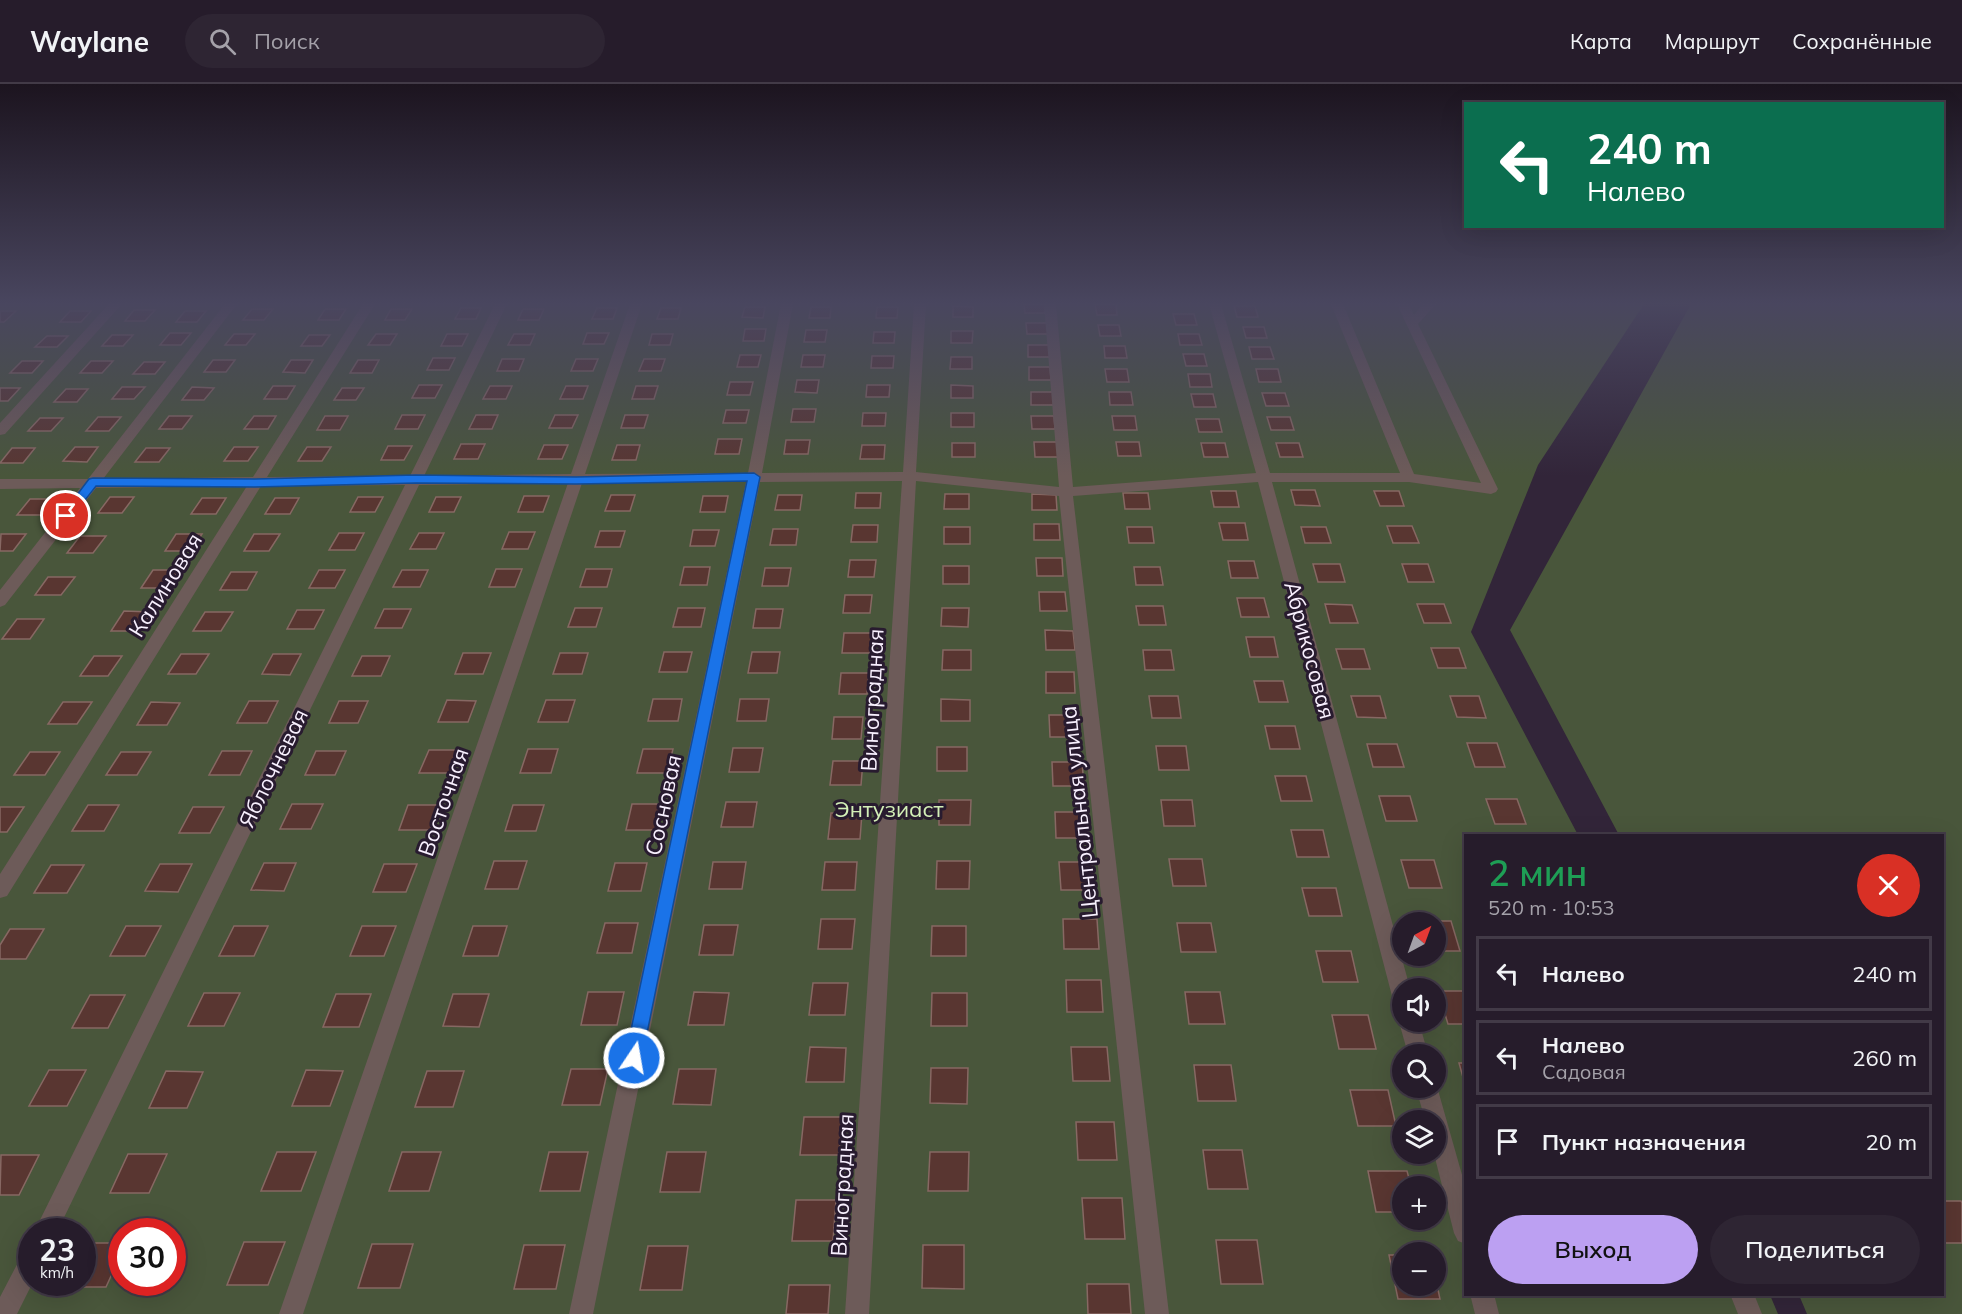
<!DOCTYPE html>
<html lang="ru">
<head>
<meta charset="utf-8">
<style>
	:root { --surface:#261c2b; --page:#2e2533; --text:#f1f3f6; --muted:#a4a1a9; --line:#423a47; --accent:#bca0f2 }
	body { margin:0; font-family:Mulish,sans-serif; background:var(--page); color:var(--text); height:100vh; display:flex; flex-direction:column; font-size:22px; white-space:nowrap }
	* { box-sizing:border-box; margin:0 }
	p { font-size:20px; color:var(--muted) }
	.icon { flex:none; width:33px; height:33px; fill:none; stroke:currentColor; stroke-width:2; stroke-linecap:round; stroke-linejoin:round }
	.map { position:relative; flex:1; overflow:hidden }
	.drawer { position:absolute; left:1464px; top:750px; width:480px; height:462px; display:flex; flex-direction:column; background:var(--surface); border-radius:0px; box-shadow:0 6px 24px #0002,0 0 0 2px var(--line) }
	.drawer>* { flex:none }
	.guide { position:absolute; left:1464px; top:18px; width:480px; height:126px; border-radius:0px; box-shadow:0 6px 24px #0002,0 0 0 2px var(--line); background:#0b6e4f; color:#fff; overflow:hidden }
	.needle { width:39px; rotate:41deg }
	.tools { position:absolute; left:1392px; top:828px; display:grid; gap:12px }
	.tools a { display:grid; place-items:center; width:54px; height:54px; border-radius:50%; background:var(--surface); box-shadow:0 6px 24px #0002,0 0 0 2px var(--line); font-size:30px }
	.speed { position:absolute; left:18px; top:1134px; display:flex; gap:12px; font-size:30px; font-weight:700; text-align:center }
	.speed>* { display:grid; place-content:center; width:78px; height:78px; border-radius:50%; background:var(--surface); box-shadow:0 6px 24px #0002,0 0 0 2px var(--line); line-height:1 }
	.speed small { font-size:15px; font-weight:400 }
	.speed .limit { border:9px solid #d22; background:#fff; color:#111 }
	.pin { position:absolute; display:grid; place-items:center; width:51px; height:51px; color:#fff; margin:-26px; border:3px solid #fff; border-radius:50%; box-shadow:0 2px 6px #0007 }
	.me { position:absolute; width:66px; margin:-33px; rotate:12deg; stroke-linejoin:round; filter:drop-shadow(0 0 4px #0008) }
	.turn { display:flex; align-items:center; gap:21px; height:126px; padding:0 24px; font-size:27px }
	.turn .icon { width:78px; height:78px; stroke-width:2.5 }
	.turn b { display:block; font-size:42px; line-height:51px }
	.round { display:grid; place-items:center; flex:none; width:63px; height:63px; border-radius:32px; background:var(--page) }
	.summary { display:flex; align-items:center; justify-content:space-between; height:102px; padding:0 24px }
	h1 { font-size:36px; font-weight:600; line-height:45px; color:#1e9e55 }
	.cta { display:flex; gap:12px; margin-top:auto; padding:12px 24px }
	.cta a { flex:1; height:69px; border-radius:36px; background:var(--accent); color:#111; font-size:24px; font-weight:600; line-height:69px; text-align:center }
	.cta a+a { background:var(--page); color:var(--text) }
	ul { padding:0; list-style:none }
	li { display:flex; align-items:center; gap:18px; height:75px; margin:0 12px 9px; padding:0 12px; border:3px solid var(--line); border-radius:0px }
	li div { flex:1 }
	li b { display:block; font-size:22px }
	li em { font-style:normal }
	header { display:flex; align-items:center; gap:36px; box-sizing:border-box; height:84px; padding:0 30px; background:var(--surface); border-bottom:2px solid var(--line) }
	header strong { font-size:28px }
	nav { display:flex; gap:33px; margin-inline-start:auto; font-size:21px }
	.search { width:420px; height:54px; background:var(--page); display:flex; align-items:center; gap:15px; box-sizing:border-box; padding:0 21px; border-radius:33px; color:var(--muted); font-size:22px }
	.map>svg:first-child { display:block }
	.green { fill:#49563b; fill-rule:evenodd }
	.building { fill:#593631; stroke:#876863; stroke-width:1.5 }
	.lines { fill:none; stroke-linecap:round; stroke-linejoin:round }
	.minor { fill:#6d5b59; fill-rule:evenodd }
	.route { fill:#1a73e8; stroke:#114b97; stroke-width:1.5 }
	.labels { text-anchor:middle; stroke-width:6; stroke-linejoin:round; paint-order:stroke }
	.street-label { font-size:22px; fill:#f8f0fe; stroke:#281b2f }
	.park-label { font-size:22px; fill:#d3f0b7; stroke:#281b2f }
</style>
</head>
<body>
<header>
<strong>Waylane</strong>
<div class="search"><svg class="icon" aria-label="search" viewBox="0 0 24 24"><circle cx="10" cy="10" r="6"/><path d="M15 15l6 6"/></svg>Поиск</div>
<nav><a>Карта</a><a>Маршрут</a><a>Сохранённые</a></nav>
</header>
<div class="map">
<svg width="1962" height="1230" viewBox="0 0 1962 1230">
	<rect width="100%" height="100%" fill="#322539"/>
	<!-- green -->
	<path class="green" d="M0 220H1644L1538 381 1471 548 1578 751 1466 752V1210L1770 1211 1778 1230H0ZM1402 838H1436V872H1402ZM1402 904H1436V938H1402ZM1402 970H1436V1004H1402ZM1402 1036H1436V1070H1402ZM1402 1102H1436V1136H1402ZM32 1148H82V1198H32ZM122 1148H172V1198H122ZM1402 1168H1436V1202H1402Z
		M1691 220H1962V1230H1807L1799 1211 1942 1210V752L1619 751 1510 546Z"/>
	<!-- building -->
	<path class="building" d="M1024 220H1045V229H1025Z
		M1095 220H1116L1117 231H1097Z
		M953 222 973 223V233H953Z
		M1234 222H1255L1258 233H1237Z
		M745 223H765L763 234 742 233Z
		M811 223H831L830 234H809Z
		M877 223H898L897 234H876Z
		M461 224H481L476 235H455Z
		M597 224H617L613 235H592Z
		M661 224H681L678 235H657Z
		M252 225H273L264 236H243Z
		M325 225H346L339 236H318Z
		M391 225H412L405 236H385Z
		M523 225H544L539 236H518Z
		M134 226H155L145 237H125Z
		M0 227H16L4 238H0Z
		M70 227H91L81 238H60Z
		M185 227H206L197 238H176Z
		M1173 230H1194L1197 241H1176Z
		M1026 239H1047L1048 250H1027Z
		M1098 241H1119L1121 252H1100Z
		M1243 243H1264L1267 254H1246Z
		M745 245H766L764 257H743Z
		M806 246H827L825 258H804Z
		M951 247H973L972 259H951Z
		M874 248H895L894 259H873Z
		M170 249H191L181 261H160Z
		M587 249H609L604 260H583Z
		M234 250H255L246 261H225Z
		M376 250H397L390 261H368Z
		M447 250H468L462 262H441Z
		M514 250H535L530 261H508Z
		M652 250H673L670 261H649Z
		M1178 250H1199L1202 261H1180Z
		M112 251H133L123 262H102Z
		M309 251H330L322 262H301Z
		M47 252H68L57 263H35Z
		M1028 261H1049L1050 273H1028Z
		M1104 262H1125L1127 274H1105Z
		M1249 263H1270L1274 275H1252Z
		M1183 270H1204L1207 282H1186Z
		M740 271H761L758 283H737Z
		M803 271H825L823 283H801Z
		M872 272H894L893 284H871Z
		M951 273H972V285H950Z
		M433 274H455L449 286H427Z
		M502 275H524L519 287H497Z
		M576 275H598L593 287H571Z
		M644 275H665L661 287H639Z
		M213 276H235L226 288H204Z
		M291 276H313L305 289 283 288Z
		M358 276H379L372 289H350Z
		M22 277H43L32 289H10Z
		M91 277H113L102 289H80Z
		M144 278H165L155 290H133Z
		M1029 283H1050L1051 296H1029Z
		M1105 285H1127L1129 298H1107Z
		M1256 285H1278L1281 298H1259Z
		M1188 290H1210L1212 303H1190Z
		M797 296H819L817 309 795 308Z
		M730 298H753L750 311H727Z
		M419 301H442L435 314H412Z
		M867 301H890L889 313H866Z
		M951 301 973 302V314H951Z
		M273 302H295L287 315H264Z
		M490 302H512L506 315H483Z
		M566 302H588L583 315H560Z
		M636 302H658L654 315H632Z
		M122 303H145L134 315H112Z
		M192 303 214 304 204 316H182Z
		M0 304H20L8 317H0Z
		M342 304H364L356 316H334Z
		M66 305H88L77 318H54Z
		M1031 308H1053L1054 321H1031Z
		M1109 308H1131L1133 321H1110Z
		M1262 309H1285L1289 322H1266Z
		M1191 310H1213L1216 323H1194Z
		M793 325H816L814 338H791Z
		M726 326H749L746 339H723Z
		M863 329H886L885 342H862Z
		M951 329H974V343H951Z
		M402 331H425L418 345H395Z
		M476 331H498L492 345H469Z
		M555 331H578L572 344H549Z
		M625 331H648L644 344H621Z
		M169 332H192L182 345H159Z
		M254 332H276L268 345H244Z
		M325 332H348L340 346H317Z
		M1031 332H1054L1055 345H1032Z
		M1112 332H1135L1137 346H1114Z
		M98 333H121L109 347H86Z
		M1267 333H1290L1294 346H1271Z
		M40 334H63L51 347H28Z
		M1196 335H1219L1222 348H1199Z
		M718 355H742L739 370H715Z
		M786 356H810L808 370H784Z
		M1034 358H1058L1059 373H1035Z
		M1116 358H1139L1141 372H1118Z
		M952 359H975V373H952Z
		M1201 359H1225L1228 373H1204Z
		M1276 359H1299L1303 373H1280Z
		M461 360H485L478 375H454Z
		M544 361H568L562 375H538Z
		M617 361H640L636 376H612Z
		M862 361H885L884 375H860Z
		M388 362H412L404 376H381Z
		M75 363H98L87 378 63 377Z
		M234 363H258L248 377H224Z
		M307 363H331L322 377H298Z
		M12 364H35L23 379H0Z
		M146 364H170L159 378H135Z
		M1291 406H1315L1320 422 1295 421Z
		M1211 407H1236L1239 423H1214Z
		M1374 407H1399L1404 422H1380Z
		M856 409H881L880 424H855Z
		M1123 409H1148L1150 425H1125Z
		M945 410H969V425H944Z
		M1032 410 1056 411 1057 426H1032Z
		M611 411H635L630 427H605Z
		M778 411H802L800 426H775Z
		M524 412H549L543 428H518Z
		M703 412H728L725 428H700Z
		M110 413H134L122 429H98Z
		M358 413H383L375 428H350Z
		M436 413H461L454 428H429Z
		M202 414H226L216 430H191Z
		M275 414H299L290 430H265Z
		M30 415H55L42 431H17Z
		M1219 439H1245L1248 456H1223Z
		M1034 440H1059L1060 456H1034Z
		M853 441H878L877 458H851Z
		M1387 442H1412L1419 459H1393Z
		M944 443H970V460H944Z
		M1127 443H1152L1154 459H1129Z
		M1301 443H1326L1331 459H1305Z
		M773 445H798L796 461H770Z
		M693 446H719L715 462H690Z
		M600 447H625L620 463H595Z
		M509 448H535L528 465H502Z
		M339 449H364L355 466H329Z
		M419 449H444L436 465H410Z
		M1 450H26L13 467H0Z
		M176 450H202L191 467H165Z
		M254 450H280L269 467H244Z
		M80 452H106L93 469H67Z
		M1036 474H1062L1063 492H1037Z
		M850 476H876L874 493H848Z
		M1228 477H1254L1258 494H1231Z
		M1313 480H1340L1345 498H1318Z
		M1402 480H1428L1434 498H1408Z
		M943 482H969V500H943Z
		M684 483H710L707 501H680Z
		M1134 483H1160L1163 501H1136Z
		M765 484H791L788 502H762Z
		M496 485H522L515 503H489Z
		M586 485H612L607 503H580Z
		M153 486H179L167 504H141Z
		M319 486H345L335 504H309Z
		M402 486H428L420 503H393Z
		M231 488H257L247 506H220Z
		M48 493H75L61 511H35Z
		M1039 508H1065L1067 527H1040Z
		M845 511H872L870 529H843Z
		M1237 514H1264L1269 533H1241Z
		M1325 520 1352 521 1358 539H1330Z
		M1417 520H1444L1451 539H1424Z
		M1136 522H1163L1166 541H1139Z
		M575 524H602L596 543H568Z
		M678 524H705L701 543H673Z
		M942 524H969L968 543 941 542Z
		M384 525H411L402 544H375Z
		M756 525H783L780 544H753Z
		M297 526H324L314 545H287Z
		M124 527 152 528 139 547H111Z
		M205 528H233L221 547H193Z
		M17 535H44L30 555H2Z
		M1045 546 1073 547 1075 566H1046Z
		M844 549H872L870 569H842Z
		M1246 553H1274L1278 573H1250Z
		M1431 564H1459L1466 584H1438Z
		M1336 565H1364L1370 585H1342Z
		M943 566H971V586H942Z
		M1143 566H1171L1174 586H1145Z
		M664 568H692L687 588H659Z
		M752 568H780L777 589H748Z
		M463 569H491L483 590H455Z
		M560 569H588L582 590H553Z
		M181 570H209L196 590H168Z
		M273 570H301L290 591 262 590Z
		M94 572H122L108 592H80Z
		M362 572H390L381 592H352Z
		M1046 588H1074L1075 609H1046Z
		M841 589H869L867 610H839Z
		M1254 597H1283L1288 618H1259Z
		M1149 612H1178L1181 634H1152Z
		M1351 612H1380L1386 634 1357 633Z
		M1450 612H1479L1486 634 1457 633Z
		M653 615H682L678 637H648Z
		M740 615H769L766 637H737Z
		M941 615 970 616V637H941Z
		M447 616 476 617 468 638H438Z
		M546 616H575L568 638H538Z
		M249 617H278L267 639H237Z
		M339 617H368L358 639H329Z
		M63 618H92L77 640H48Z
		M151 618 180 619 167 641H137Z
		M1049 631H1079L1080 653H1050Z
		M834 633H863L861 655H832Z
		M1265 642H1295L1300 665H1270Z
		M1467 659H1497L1505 683H1475Z
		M1367 660H1397L1404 683H1373Z
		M1156 662H1186L1189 686H1159Z
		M937 663H967V687H937Z
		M733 664H763L759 688H729Z
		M528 665H558L551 689H520Z
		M643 665H673L667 689H637Z
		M429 666H459L450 689H419Z
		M222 667H252L240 691H209Z
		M316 667H346L335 691H305Z
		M30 668H60L45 691H14Z
		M121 668H151L137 691H106Z
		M833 677H863L861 701H830Z
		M1052 678H1082L1084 702H1053Z
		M1275 692H1306L1312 717H1281Z
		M1379 712H1410L1417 737H1386Z
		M1486 715H1517L1526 740H1495Z
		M939 716H971L970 741H939Z
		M1161 716H1192L1195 742H1164Z
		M726 718H757L753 743H721Z
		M292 720H323L311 745H280Z
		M632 720H663L657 746H626Z
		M88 721H119L104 747H72Z
		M408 721H440L430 746H399Z
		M513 721H544L536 747H505Z
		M0 723H24L7 748H0Z
		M193 723H224L210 749H179Z
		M1055 728H1086L1088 754H1056Z
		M831 729H862L860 755H828Z
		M1291 746H1323L1329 773H1297Z
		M1169 775H1202L1206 802H1173Z
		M1401 776H1434L1442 804H1409Z
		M494 777H527L518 805H485Z
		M937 777H970L969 805H936Z
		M713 778H746L742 805H709Z
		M825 778H857L855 806H822Z
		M1059 778H1092L1094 806H1061Z
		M264 779H296L284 807 251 806Z
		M615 779H647L641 807H608Z
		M160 780H192L178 808 145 807Z
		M384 780H417L406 808H373Z
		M51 781H84L67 809H34Z
		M1302 804H1336L1342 832H1309Z
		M821 835H855L852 865H818Z
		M1063 835H1097L1099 865H1064Z
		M1417 837H1451L1460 867H1436V838Z
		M605 839H638L632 869H597Z
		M1177 839H1211L1216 868H1181Z
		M704 841H738L733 871H699Z
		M126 842H161L145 872H110Z
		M234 842H268L254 872H219Z
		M362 842H396L384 872H350Z
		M473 842H507L498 872H463Z
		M932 842H966V872H931Z
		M10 845H44L26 875H0V861Z
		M1316 867H1351L1358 898H1323Z
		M1066 896H1101L1103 928H1067Z
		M813 899H848L845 931H809Z
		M1438 907H1466V940H1448Z
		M588 908H624L617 941H581Z
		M694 908 729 909 724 941H688Z
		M1185 908H1220L1225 940H1189Z
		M204 909H240L224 942H188Z
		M932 909H967V942H931Z
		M336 910H371L359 943H323Z
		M453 910H489L479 943 443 942Z
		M90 911H125L108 944H72Z
		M1332 931H1368L1376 965H1339Z
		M810 963 846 964 844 998H806Z
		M1071 963H1107L1110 997H1073Z
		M1459 979H1466V1004Z
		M1194 981H1231L1236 1017H1198Z
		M931 984H968L967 1020 930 1019Z
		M571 985H608L600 1021H562Z
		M679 985H716L711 1021 673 1020Z
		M49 986H86L67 1022H29Z
		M306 986 343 987 330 1022H292Z
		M166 987 203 988 187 1024H149Z
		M427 987H464L453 1023H415Z
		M1350 1006H1388L1396 1042H1358Z
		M804 1033H842L839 1071H800Z
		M1076 1038H1114L1117 1076H1078Z
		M1203 1066H1242L1248 1105H1208Z
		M277 1068H316L301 1107H261Z
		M402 1068H441L429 1107H389Z
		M549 1068H588L580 1107H540Z
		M667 1068H706L700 1108H660Z
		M930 1068H969L968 1107H928Z
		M128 1070H167L149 1109H110Z
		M1 1071H39L19 1111H0Z
		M1368 1087H1407L1411 1102H1402V1128H1376Z
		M1082 1114H1122L1125 1155H1085Z
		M796 1116H836L833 1157H792Z
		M1942 1117H1961L1962 1119V1159H1942Z
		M1216 1156H1257L1263 1200H1221Z
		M244 1158H285L268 1201H227Z
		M85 1159H122V1168L106 1203H64L66 1198H82V1164Z
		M372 1160H413L400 1204H358Z
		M524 1161H565L556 1205H514Z
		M923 1161H964V1205L922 1204Z
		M648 1162H688L682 1206H640Z
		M1389 1171H1402V1202H1436V1196L1440 1215H1398Z
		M1087 1200H1129L1131 1230H1088Z
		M789 1201H830L828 1230H786Z"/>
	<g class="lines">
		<!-- minor -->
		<path class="minor" d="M109 220H122L5 350 0 351V339Z
			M225 220H237L103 395 253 393 363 220H375L267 393 410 392 495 220H507L424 392 571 390 630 220H642L585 390 748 389 781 220H793L762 389 903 388 914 220H926L916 388 1059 403 1044 220H1056L1073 403 1256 389 1209 220H1221L1270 389H1400L1331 220H1343L1414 390 1481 399 1397 220H1409L1414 231 1423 220H1436L1418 240 1498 405 1496 408 1491 410 1409 398H1272L1410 904H1402V921L1395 919 1392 912 1258 398 1073 412 1169 1230H1145L1059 412 916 397 869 1230H845L902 397 760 398 593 1230H569L746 398 582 399 303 1230H279L568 399 419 401 57 1148H34L405 401 261 402 7 812 0 814V790L247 402 96 404 5 521 0 523V506L80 404 0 405V395H88Z
			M1402 931V938H1419L1428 970H1408L1399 938Z
			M1436 999 1466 1105V1160L1458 1157 1454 1149 1434 1070H1436V1036H1425L1416 1004H1436Z
			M32 1164 33 1198 17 1230H0V1213L24 1167Z
			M1470 1210H1494L1499 1230H1475Z
			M1730 1210H1754L1762 1230H1738Z"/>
	</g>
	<!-- sky -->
	<linearGradient id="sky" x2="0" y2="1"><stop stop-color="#1c141f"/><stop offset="0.56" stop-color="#49465f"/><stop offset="1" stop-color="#49465f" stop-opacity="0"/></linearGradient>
	<rect width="1962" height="392" fill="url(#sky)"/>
	<!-- route -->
	<path class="route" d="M754 389 760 393 642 974 640 980 634 983 628 980 625 974 747 397 576 400 416 399 255 403 96 402 71 434H62L61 432 89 395 93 394 255 395 416 391 576 393Z"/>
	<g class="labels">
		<!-- street labels -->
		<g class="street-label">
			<text transform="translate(165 501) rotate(-58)" y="8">Калиновая</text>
			<text transform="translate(1310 566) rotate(75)" y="8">Абрикосовая</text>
			<text transform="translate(872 616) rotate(-87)" y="8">Виноградная</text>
			<text transform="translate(273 684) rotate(-64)" y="8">Яблочневая</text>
			<text transform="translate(443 718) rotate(-71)" y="8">Восточная</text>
			<text transform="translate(663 721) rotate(-78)" y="8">Сосновая</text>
			<text transform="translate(1079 728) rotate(-96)" y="8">Центральная улица</text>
			<text transform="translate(842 1101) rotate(-87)" y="8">Виноградная</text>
		</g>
		<!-- park labels -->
		<g class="park-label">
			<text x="889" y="733">Энтузиаст</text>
		</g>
	</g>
</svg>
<div class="tools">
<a><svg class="needle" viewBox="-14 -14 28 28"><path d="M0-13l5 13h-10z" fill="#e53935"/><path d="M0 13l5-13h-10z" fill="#a4a1a9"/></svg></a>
<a><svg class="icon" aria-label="sound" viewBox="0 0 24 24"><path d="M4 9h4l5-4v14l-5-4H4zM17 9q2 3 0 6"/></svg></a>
<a><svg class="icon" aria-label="search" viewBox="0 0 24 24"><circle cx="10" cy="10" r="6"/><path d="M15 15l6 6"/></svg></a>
<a><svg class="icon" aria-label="layers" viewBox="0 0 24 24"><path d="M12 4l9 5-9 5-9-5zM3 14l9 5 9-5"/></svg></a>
<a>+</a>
<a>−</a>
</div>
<div class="speed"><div>23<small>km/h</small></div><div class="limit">30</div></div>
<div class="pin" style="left:66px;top:432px;background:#d93025"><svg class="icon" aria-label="arrive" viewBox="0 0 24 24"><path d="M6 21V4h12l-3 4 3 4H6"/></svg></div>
<svg class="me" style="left:634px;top:974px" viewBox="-20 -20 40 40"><circle r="17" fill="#1a73e8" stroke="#fff" stroke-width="3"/><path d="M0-11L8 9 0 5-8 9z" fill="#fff"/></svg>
<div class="guide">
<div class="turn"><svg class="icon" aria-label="left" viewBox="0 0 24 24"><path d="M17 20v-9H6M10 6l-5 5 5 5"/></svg><div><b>240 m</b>Налево</div></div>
</div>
<section class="drawer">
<div class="summary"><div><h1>2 мин</h1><p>520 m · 10:53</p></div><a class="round" style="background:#d93025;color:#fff"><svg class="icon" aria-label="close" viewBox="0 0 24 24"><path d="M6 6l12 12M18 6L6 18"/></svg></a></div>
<ul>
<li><svg class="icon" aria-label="left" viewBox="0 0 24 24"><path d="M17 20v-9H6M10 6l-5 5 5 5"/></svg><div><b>Налево</b></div><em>240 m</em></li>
<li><svg class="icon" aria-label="left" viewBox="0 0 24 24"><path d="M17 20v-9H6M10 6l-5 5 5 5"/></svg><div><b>Налево</b><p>Садовая</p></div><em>260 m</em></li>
<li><svg class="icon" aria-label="arrive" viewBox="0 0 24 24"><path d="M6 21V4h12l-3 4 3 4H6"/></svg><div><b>Пункт назначения</b></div><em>20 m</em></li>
</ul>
<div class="cta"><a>Выход</a><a>Поделиться</a></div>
</section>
</div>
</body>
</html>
